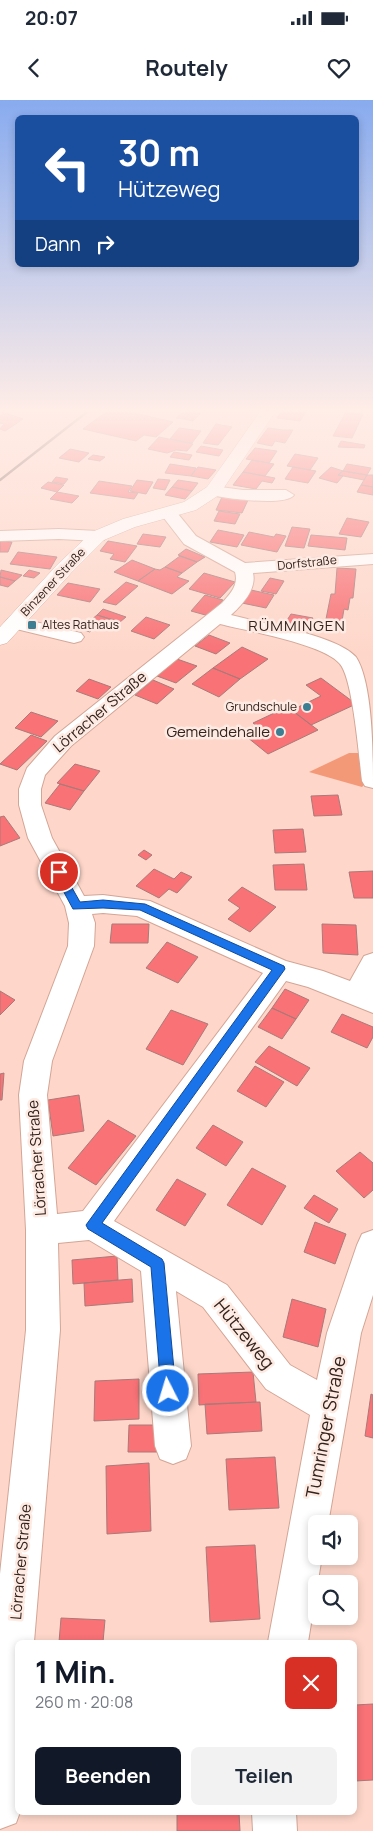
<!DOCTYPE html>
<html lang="de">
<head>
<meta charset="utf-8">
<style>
	:root { --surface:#fff; --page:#f2f2f3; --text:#1f2937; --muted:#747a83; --accent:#111827 }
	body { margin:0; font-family:Manrope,sans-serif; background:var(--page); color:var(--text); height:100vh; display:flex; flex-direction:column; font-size:19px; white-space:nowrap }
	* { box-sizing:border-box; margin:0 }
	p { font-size:16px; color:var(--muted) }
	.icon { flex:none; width:28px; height:28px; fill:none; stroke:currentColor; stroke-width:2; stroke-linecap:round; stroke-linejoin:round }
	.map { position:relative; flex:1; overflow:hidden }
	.sheet { position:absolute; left:15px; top:1540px; width:342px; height:175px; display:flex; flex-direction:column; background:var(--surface); border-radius:8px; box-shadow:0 2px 8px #0003 }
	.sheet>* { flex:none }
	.guide { position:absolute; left:15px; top:15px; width:344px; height:152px; border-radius:8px; box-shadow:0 2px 8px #0003; background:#1a4fa0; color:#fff; overflow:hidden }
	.fabs { position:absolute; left:308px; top:1415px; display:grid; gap:10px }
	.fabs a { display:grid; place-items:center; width:50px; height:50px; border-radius:8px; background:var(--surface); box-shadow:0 2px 8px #0003; font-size:25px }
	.pin { position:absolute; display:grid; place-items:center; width:42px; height:42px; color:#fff; margin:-21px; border:2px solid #fff; border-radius:50%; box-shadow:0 1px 5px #0007 }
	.me { position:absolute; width:55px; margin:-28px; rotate:355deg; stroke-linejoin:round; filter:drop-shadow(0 0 4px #0008) }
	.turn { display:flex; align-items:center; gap:18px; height:105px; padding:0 20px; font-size:22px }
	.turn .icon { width:65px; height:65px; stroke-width:2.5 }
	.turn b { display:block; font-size:35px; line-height:42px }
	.then { display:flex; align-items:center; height:48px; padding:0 20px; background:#0003; gap:10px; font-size:19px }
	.round { display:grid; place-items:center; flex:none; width:52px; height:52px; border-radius:8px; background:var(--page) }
	.summary { display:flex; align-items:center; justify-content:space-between; height:85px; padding:0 20px }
	h1 { font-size:30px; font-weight:700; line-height:38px; color:var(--accent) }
	.primary-button { display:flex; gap:10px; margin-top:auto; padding:10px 20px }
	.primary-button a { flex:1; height:58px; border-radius:8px; background:var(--accent); color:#fff; font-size:20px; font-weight:700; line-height:58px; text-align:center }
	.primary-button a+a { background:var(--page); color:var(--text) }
	.status { display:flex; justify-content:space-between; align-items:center; height:35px; padding:0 25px; background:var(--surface); direction:ltr }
	.status svg { height:14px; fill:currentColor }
	header { display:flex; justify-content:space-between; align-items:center; height:65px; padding:0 20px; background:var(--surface); font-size:22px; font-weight:700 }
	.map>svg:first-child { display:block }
	.green { fill:#f49978 }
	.building { fill:#f87276; stroke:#a97a79 }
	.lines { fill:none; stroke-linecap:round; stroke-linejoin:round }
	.minor-casing { stroke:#d3a595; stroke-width:2 }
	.major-casing { stroke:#d3a595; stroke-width:1 }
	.minor { fill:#fff; fill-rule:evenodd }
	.major { fill:#fff; fill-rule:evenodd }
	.rail { stroke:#82675f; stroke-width:2.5 }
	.route { fill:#1a73e8; stroke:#114b97 }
	.poi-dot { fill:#3e7e92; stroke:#fdeae3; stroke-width:2 }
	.labels { text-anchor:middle; stroke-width:5; stroke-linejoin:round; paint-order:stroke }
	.far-street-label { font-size:12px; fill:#34221c; stroke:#fdeae3 }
	.far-poi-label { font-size:12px; fill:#34221c; stroke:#fdeae3; text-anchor:start }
	.far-quarter-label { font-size:15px; letter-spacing:1px; fill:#34221c; stroke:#fdeae3 }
	.street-label { font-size:15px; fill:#34221c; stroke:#fdeae3 }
	.poi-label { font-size:15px; fill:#34221c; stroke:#fdeae3; text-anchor:end }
	.near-street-label { font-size:18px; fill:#34221c; stroke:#fdeae3 }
</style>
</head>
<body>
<div class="status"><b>20:07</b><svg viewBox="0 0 49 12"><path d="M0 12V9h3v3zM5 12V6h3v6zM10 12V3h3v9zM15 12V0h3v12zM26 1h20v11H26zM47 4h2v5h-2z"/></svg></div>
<header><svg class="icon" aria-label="back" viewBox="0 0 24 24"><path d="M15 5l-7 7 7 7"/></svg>Routely<svg class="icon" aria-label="heart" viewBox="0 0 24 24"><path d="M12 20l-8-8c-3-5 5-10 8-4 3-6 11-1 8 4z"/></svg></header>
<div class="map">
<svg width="373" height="1731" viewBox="0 0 373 1731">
	<rect width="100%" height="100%" fill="#fed7ca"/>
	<!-- green -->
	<path class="green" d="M349 653H362L366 683 362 687 309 672Z"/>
	<!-- building -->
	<path class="building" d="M106 312H130L173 322 156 337 144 335 136 341 83 329Z
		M183 312H193L184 319 176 318Z
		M193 312 201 313 193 321 184 319Z
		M281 312H306L300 321 277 318Z
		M346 312 363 314 352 338 333 336Z
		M6 313 23 319 5 331 0 329 4 324 0 323V316Z
		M216 324 232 327 218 345 203 343Z
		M179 328 201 331 192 343 170 339Z
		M268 328 283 330H293L285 343 275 341 272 346 257 343Z
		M159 337 193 344 187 351 176 350 167 353 148 349Z
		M341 341 365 345 364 348 338 347Z
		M201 346 223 350 219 356 196 352Z
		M255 348 277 351 269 363 246 359Z
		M70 349 89 353 79 362 59 358Z
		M174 352 192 355 189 360 170 357Z
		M295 354 318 358 310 370 287 366Z
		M93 355 105 357 100 361 88 359Z
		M252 360 274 364 265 376 243 372Z
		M170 364 196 368 191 376 165 373Z
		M347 364 371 368 367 375 343 371Z
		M198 367 216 370 208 379 191 376Z
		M293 367 316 371 308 383 285 379Z
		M331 367 343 371 338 375 343 376 337 383 319 378Z
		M343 371 367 375 364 380 338 375Z
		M243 372 275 378 272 383 262 381 256 389 233 385Z
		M367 375H373V387L361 385Z
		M56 377 68 379 64 384 52 382Z
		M158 379 170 380 165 390 153 388Z
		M137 380 153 382 146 394 130 391Z
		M178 380 198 383 192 391 172 387Z
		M99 381 132 386 128 392 138 393 134 399 90 393Z
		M48 382 64 385 57 392 41 388Z
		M361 385 373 387V395L357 392Z
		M172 387 192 391 185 399 165 395Z
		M57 392 79 396 72 403 50 399Z
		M222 397 248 400 242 413 216 410Z
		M219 411 240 414 235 424 214 421Z
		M347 418 369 422 361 437 339 434Z
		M292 427 310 429 304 448 285 446Z
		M218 430 244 435 237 447 210 442Z
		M249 432 274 437 276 434 286 436 277 452 241 445Z
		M143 434 166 437 160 447 137 444Z
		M311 435 347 438 345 450 308 446Z
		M0 441 12 442 8 452H0Z
		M108 441 137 446 125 462 110 459 114 454 100 451Z
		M186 449 205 457 197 462 178 455Z
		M18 452 57 457 50 469 10 464Z
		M180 456 197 462 182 473 165 467Z
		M132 460 155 469 138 481 114 472Z
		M165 467 182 473 177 477 189 481 172 494 138 481 155 469 160 470Z
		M337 468 356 469 353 498H350L348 510 344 509 342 521 326 519 331 494H335Z
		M1 470 22 475 15 481 0 477Z
		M29 470 40 473 34 478 23 476Z
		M204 473 235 482 220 498 189 489Z
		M0 477 15 481 8 487 0 485Z
		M270 478 284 481 276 494 261 491Z
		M126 482 138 486 116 505 103 502Z
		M68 483 100 489 90 502 57 495Z
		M251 490 274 495 266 508 242 503Z
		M205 495 223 500 209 516 191 511Z
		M103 509 126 517 120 522 97 515Z
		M291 514 313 518 301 536 280 531Z
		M97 515 120 522 115 527 91 520Z
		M146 517 170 525 154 539 131 531Z
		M80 521 96 525 90 532 74 527Z
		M209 535 230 543 216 554 195 546Z
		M242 547 268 559 240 579 213 568Z
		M177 559 197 566 176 583 157 576Z
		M213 568 240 579 219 597 192 584Z
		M321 578 356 604 311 625 292 610 321 596 306 585Z
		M89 579 111 587 98 599 76 591Z
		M153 580 174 589 157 604 135 595Z
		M287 607 318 630 268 654 242 633 257 626 253 623Z
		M31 612 58 621 41 637 15 628Z
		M31 635 47 641 17 670 0 664Z
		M75 664 100 671 84 691 57 683Z
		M60 684 84 691 70 710 45 703Z
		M338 695 342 715 314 716 311 696Z
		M4 716 20 738 0 746V717Z
		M303 729 306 752 275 753 273 730Z
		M144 750 152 755 146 760 138 755Z
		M304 764 307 790H275L273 765Z
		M154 769 174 779 181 772 192 777 177 793 169 789 159 798 136 786Z
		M373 771V798H354L349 772Z
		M242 787 276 807 250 832 228 819 240 808 228 800Z
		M112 824H149L148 843H110Z
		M322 824 356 825 358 855 323 853Z
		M167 842 198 857 178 883 146 868Z
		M285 889 309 900 296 919 272 908Z
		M0 891 15 900 0 915Z
		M272 908 296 919 282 939 258 927Z
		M171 910 208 924 183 965 146 949Z
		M342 914 373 927V937L367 948 331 932Z
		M269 946 310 968 297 986 255 962Z
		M255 966 284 982 266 1007 237 991Z
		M4 973 2 1000H0V974Z
		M79 995 84 1031 53 1036 48 1000Z
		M108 1020 136 1036 96 1085 68 1068Z
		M213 1025 243 1042 226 1066 196 1048Z
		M360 1052 373 1063V1090L364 1098 336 1071Z
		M252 1068 286 1086 262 1125 227 1105Z
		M177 1079 206 1094 185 1126 156 1110Z
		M314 1095 338 1109 329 1123 304 1108Z
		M315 1122 346 1134 335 1164 304 1152Z
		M117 1156 118 1180 73 1184 72 1160Z
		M132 1179 133 1202 85 1206 84 1183Z
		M292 1199 326 1209 318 1247 283 1237Z
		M253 1272 256 1302 199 1305 198 1274Z
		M139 1279V1319L94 1321 95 1281Z
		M371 1294 373 1295V1338L365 1336Z
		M260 1302 262 1331 207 1334 205 1304Z
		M129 1325H163V1352H128Z
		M275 1357 279 1408 229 1410 226 1359Z
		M149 1363 151 1431 107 1434 106 1366Z
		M255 1445 260 1519 210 1522 206 1447Z
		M61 1518 105 1520 103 1542H59Z
		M373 1604V1680L355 1681V1605Z
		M177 1712H239L240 1731H177Z"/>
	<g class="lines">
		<!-- minor casing -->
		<g class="minor-casing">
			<path id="minor" d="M213 386 243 390H286L294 395C286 407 221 398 207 394L205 391Z
				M168 408 174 409 196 436 245 463 373 454V464L253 473C257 489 242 505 231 515 261 523 337 535 356 557 373 583 373 655 373 688L365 686 362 681C359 658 353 579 340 564 324 544 247 531 220 524L71 646 45 675 41 689V705L52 738 84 796 103 795 150 801 286 861 323 871 350 881 364 856 373 853V913L308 887 286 881 114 1121 227 1185 290 1265 317 1280 327 1233 357 1145 362 1134 373 1130V1195L361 1233 328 1424H316V1456H322L308 1542H268L310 1315 266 1289 203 1207 176 1191 191 1346 186 1359 173 1364 160 1359 155 1346 141 1171 89 1140 58 1143 60 1230 34 1542H18V1712H20L16 1723 0 1729V1474L26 1230V1130L19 995 24 961 68 846 69 823 65 806 28 738 19 705V689L27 668 55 636 222 503C230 494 239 485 235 472L184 444 160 413 162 409ZM103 813 137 816 263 873 83 1111 57 1114 47 995 52 961 94 846 95 823 92 814Z
				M59 429 98 431 104 432 107 436 104 440 98 441 59 439 0 441V431Z
				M15 517 81 533 84 537 81 541 74 543 8 527 5 523 8 519Z
				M252 1712H296L297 1731H253Z"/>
		</g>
		<!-- major casing -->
		<g class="major-casing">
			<path id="major" d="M260 312H275L219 395 196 410 135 427 104 440 71 473 7 543 0 545V527L57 465 92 432 123 419 184 402 207 387Z"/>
		</g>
		<!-- minor -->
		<use href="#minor" class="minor"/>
		<!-- major -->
		<use href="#major" class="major"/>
		<!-- rail -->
		<path class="rail" d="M0 380 87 312"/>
	</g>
	<!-- sky -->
	<linearGradient id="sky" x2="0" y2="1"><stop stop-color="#88abef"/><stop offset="0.56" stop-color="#ffede7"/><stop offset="1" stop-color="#ffede7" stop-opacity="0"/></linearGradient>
	<rect width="373" height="554" fill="url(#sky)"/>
	<!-- route -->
	<path class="route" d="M59 769 62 770 80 802 103 800 145 804 284 866 285 869 102 1123 162 1159 164 1163 176 1291 174 1296 168 1299 163 1296 161 1291 151 1167 88 1129 86 1125 272 870 140 810 103 808 73 809 53 772Z"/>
	<!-- markers -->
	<g class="poi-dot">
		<rect x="27" y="520" width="10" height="10" rx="2.5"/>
		<circle cx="307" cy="607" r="5"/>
		<circle cx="280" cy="632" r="5"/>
	</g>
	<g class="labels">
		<!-- far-street labels -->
		<g class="far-street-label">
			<text transform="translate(307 463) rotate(-6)" y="4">Dorfstraße</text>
			<text transform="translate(53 482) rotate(-47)" y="4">Binzener Straße</text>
		</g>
		<!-- far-poi labels -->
		<g class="far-poi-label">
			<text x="42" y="529">Altes Rathaus</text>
			<text x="297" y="611" text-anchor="end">Grundschule</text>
		</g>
		<!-- far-quarter labels -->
		<g class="far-quarter-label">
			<text x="297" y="531">RÜMMINGEN</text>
		</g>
		<!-- street labels -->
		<g class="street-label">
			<text transform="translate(100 612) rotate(-40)" y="5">Lörracher Straße</text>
			<text transform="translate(37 1058) rotate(-94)" y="5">Lörracher Straße</text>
			<text transform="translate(21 1462) rotate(-85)" y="5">Lörracher Straße</text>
		</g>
		<!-- poi labels -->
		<g class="poi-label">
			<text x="270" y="637">Gemeindehalle</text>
		</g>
		<!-- near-street labels -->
		<g class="near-street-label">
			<text transform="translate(244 1234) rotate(51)" y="6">Hützeweg</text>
			<text transform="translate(326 1327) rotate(-79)" y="6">Tumringer Straße</text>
		</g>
	</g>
</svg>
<div class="fabs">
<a><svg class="icon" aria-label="sound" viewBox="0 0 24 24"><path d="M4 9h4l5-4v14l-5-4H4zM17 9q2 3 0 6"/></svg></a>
<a><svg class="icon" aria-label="search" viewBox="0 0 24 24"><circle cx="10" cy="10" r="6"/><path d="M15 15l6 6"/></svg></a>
</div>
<div class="pin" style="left:59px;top:772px;background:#d93025"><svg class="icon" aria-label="arrive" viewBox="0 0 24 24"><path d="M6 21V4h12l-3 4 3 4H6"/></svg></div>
<svg class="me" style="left:168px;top:1291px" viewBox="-20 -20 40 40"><circle r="17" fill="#1a73e8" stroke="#fff" stroke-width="3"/><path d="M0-11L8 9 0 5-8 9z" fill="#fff"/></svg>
<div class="guide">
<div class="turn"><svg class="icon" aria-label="left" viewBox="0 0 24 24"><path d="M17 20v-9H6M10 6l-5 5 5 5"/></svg><div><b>30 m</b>Hützeweg</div></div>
<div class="then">Dann<svg class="icon" aria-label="right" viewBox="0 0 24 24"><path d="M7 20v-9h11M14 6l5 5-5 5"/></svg></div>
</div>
<section class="sheet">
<div class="summary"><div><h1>1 Min.</h1><p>260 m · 20:08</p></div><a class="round" style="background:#d93025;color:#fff"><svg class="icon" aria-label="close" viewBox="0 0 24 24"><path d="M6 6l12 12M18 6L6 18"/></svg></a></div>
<div class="primary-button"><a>Beenden</a><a>Teilen</a></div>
</section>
</div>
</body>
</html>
